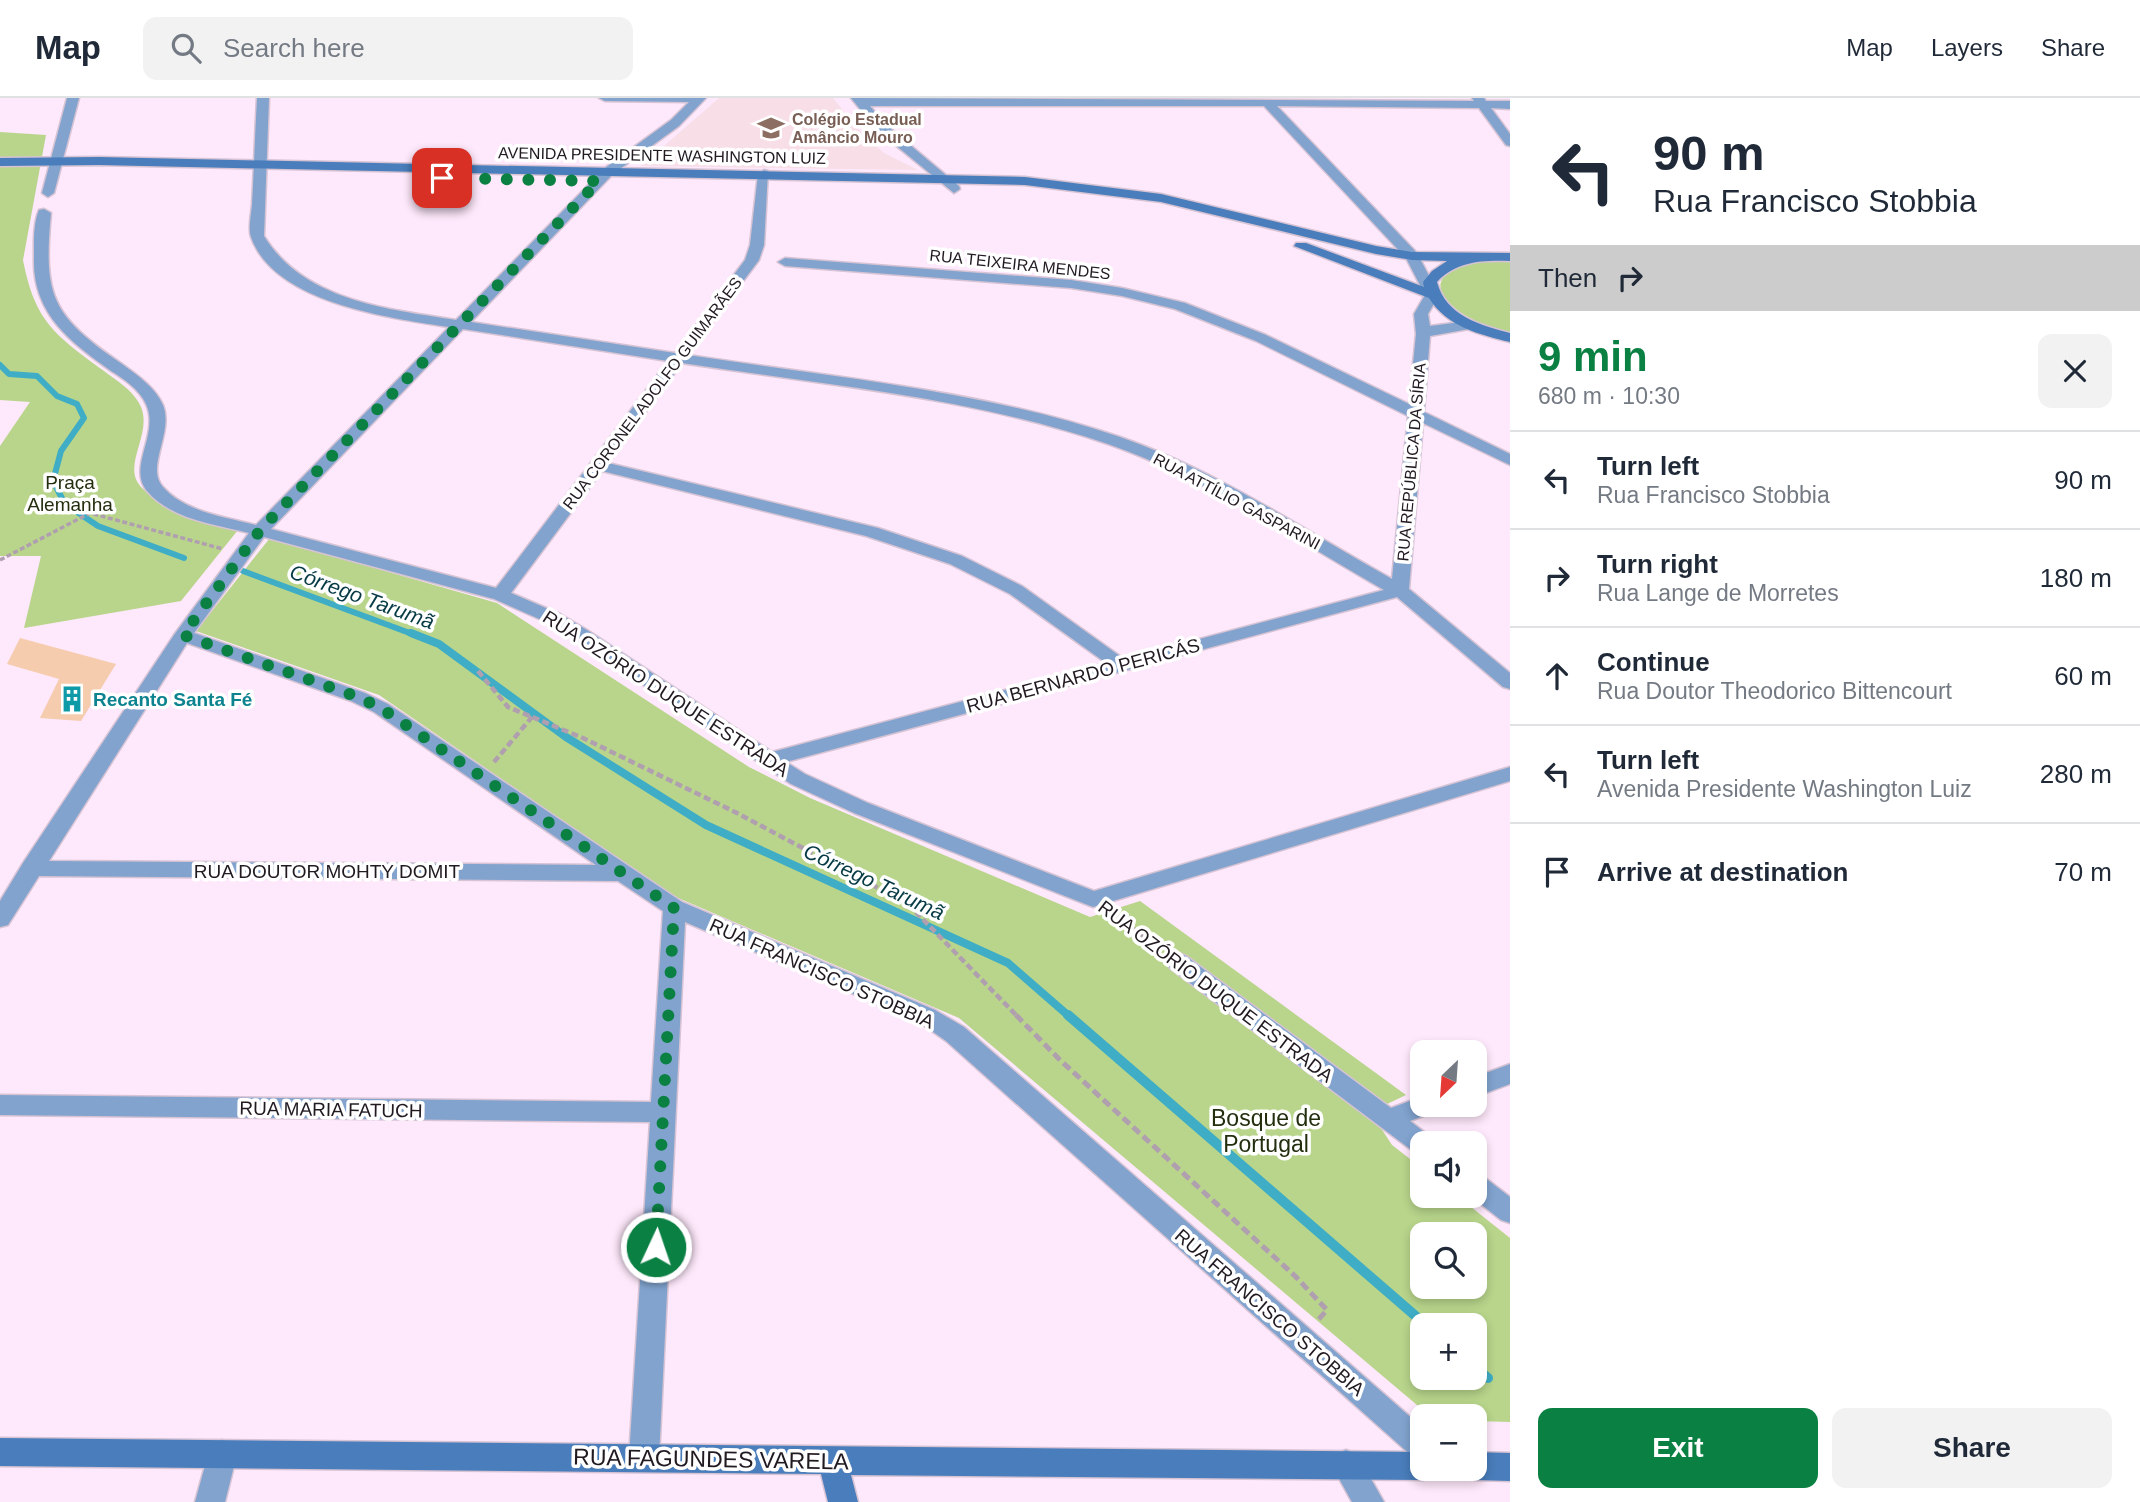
<!DOCTYPE html>
<html lang="en">
<head>
<meta charset="utf-8">
<style>
	:root { --surface:#fff; --page:#f2f2f3; --text:#1f2937; --muted:#747a83; --line:#e0e1e3; --accent:#0b8043 }
	body { margin:0; font-family:Arial,sans-serif; background:var(--page); color:var(--text); height:100vh; display:flex; flex-direction:column; font-size:26px; white-space:nowrap }
	* { box-sizing:border-box; margin:0 }
	p { font-size:23px; color:var(--muted) }
	.icon { flex:none; width:38px; height:38px; fill:none; stroke:currentColor; stroke-width:2; stroke-linecap:round; stroke-linejoin:round }
	.map { position:relative; flex:1; overflow:hidden }
	.panel { display:flex; flex-direction:column; background:var(--surface); width:630px }
	.panel>* { flex:none }
	.guide { background:#fff; color:var(--text); overflow:hidden }
	.needle { width:46px; rotate:205deg }
	.buttons { position:absolute; left:1410px; top:942px; display:grid; gap:14px }
	.buttons a { display:grid; place-items:center; width:77px; height:77px; border-radius:14px; background:var(--surface); box-shadow:0 4px 10px #0003; font-size:35px }
	.pin { position:absolute; display:grid; place-items:center; width:60px; height:60px; color:#fff; margin:-30px; border-radius:14px; box-shadow:0 4px 10px #0006 }
	.me { position:absolute; width:77px; margin:-38px; rotate:3deg; stroke-linejoin:round; filter:drop-shadow(0 0 5px #0008) }
	.turn { display:flex; align-items:center; gap:24px; height:147px; padding:0 28px; font-size:32px }
	.turn .icon { width:91px; height:91px; stroke-width:2.5 }
	.turn b { display:block; font-size:49px; line-height:60px }
	.then { display:flex; align-items:center; height:66px; padding:0 28px; background:#0003; gap:14px; font-size:26px }
	.round { display:grid; place-items:center; flex:none; width:74px; height:74px; border-radius:14px; background:var(--page) }
	.head { display:flex; align-items:center; justify-content:space-between; height:119px; padding:0 28px }
	h1 { font-size:42px; font-weight:800; line-height:52px; color:var(--accent) }
	.action { display:flex; gap:14px; margin-top:auto; padding:14px 28px }
	.action a { flex:1; height:80px; border-radius:14px; background:var(--accent); color:#fff; font-size:28px; font-weight:800; line-height:80px; text-align:center }
	.action a+a { background:var(--page); color:var(--text) }
	ul { padding:0; list-style:none }
	li { display:flex; align-items:center; gap:21px; height:98px; padding:0 28px; border-top:2px solid var(--line) }
	li div { flex:1 }
	li b { display:block; font-size:26px }
	li em { font-style:normal }
	header { display:flex; align-items:center; gap:42px; box-sizing:border-box; height:98px; padding:0 35px; background:var(--surface); border-bottom:2px solid var(--line) }
	header strong { font-size:33px }
	nav { display:flex; gap:38px; margin-inline-start:auto; font-size:24px }
	.search { width:490px; height:63px; background:var(--page); display:flex; align-items:center; gap:18px; box-sizing:border-box; padding:0 24px; border-radius:14px; color:var(--muted); font-size:26px }
	main { display:flex; flex:1; min-height:0 }
	.map>svg:first-child { display:block }
	.education { fill:#f8dee7 }
	.green { fill:#b8d58b; fill-rule:evenodd }
	.lines { fill:none; stroke-linecap:round; stroke-linejoin:round }
	.stream-far2 { stroke:#3eadc5; stroke-width:6 }
	.stream-far1 { stroke:#3eadc5; stroke-width:8 }
	.stream { stroke:#3eadc5; stroke-width:10 }
	.building { fill:#f6ccae }
	.street-casing { stroke:#d6c3d4; stroke-width:3 }
	.secondary-casing { stroke:#d6c3d4; stroke-width:3 }
	.path-far2 { stroke:#b09fae; stroke-width:3.5; stroke-dasharray:5 2.5; stroke-linecap:butt }
	.path-far1 { stroke:#b09fae; stroke-width:4.5; stroke-dasharray:7 3.5; stroke-linecap:butt }
	.path { stroke:#b09fae; stroke-width:5; stroke-dasharray:9 4.5; stroke-linecap:butt }
	.street { fill:#81a3ce; fill-rule:evenodd }
	.secondary { fill:#497dbb; fill-rule:evenodd }
	.route { stroke:#0b8043; stroke-width:12; stroke-dasharray:0 21.6 }
	.labels { text-anchor:middle; stroke-width:7; stroke-linejoin:round; paint-order:stroke }
	.far-education-label { font-size:16px; font-weight:bold; fill:#785e54; stroke:#fff; text-anchor:start }
	.far-street-label { font-size:16px; fill:#211a21; stroke:#fff }
	.park-label { font-size:19px; fill:#232e0f; stroke:#fff }
	.street-label { font-size:19px; fill:#211a21; stroke:#fff }
	.culture-label { font-size:19px; font-weight:bold; fill:#0d838f; stroke:#fff; text-anchor:start }
	.water-label { font-size:21px; font-style:italic; fill:#063a45; stroke:#fff }
	.near-park-label { font-size:23px; fill:#232e0f; stroke:#fff }
	.near-street-label { font-size:23px; fill:#211a21; stroke:#fff }
</style>
</head>
<body>
<header>
<strong>Map</strong>
<div class="search"><svg class="icon" aria-label="search" viewBox="0 0 24 24"><circle cx="10" cy="10" r="6"/><path d="M15 15l6 6"/></svg>Search here</div>
<nav><a>Map</a><a>Layers</a><a>Share</a></nav>
</header>
<main>
<div class="map">
<svg width="1510" height="1404" viewBox="0 0 1510 1404">
	<rect width="100%" height="100%" fill="#fee8fb"/>
	<!-- education -->
	<path class="education" d="M719 0H833L864 38 884 55 918 72 641 68Z"/>
	<!-- green -->
	<path class="green" d="M0 34 46 37 23 162C35 224 55 237 104 273 117 283 131 291 139 305 156 334 119 368 142 390 169 417 202 424 238 432L181 503 24 530 41 458H0V348L30 304 0 302Z
		M1492 162 1510 163V235C1453 222 1396 174 1492 162Z
		M270 440 497 505 749 669 810 700 1090 819 1140 803 1406 997 1385 1007 1379 1027 1392 1047 1423 1071V1097H1456L1510 1140V1324L1475 1323V1318H1430L959 920 671 797 379 597 196 533ZM1423 1136H1475V1188H1423ZM1423 1227H1475V1279H1423Z"/>
	<g class="lines">
		<!-- stream-far2 -->
		<path class="stream-far2" d="M0 267 9 276 37 278 57 298 77 306 84 320 61 353 53 383 65 406 98 428 184 460
			M243 473 415 537"/>
		<!-- stream-far1 -->
		<path class="stream-far1" d="M411 535 439 546 566 639 706 727 1008 865 1070 919"/>
		<!-- stream -->
		<path class="stream" d="M1068 917 1426 1227
			M1475 1269 1488 1280"/>
	</g>
	<!-- building -->
	<path class="building" d="M20 540 116 566 81 623 40 620 59 581 7 566Z"/>
	<g class="lines">
		<!-- street casing -->
		<g class="street-casing">
			<path id="street" d="M67 0H79L54 95 48 99 42 95Z
				M257 0H269L264 138C304 203 387 211 456 222L605 70 671 22 689 4 605 3 599 0H706L679 28 613 76 471 224 675 255 745 162 750 147 758 76 764 72 768 73 764 147 759 162 688 257C832 279 982 292 1120 339 1216 372 1304 432 1392 481L1408 318 1256 243 1175 211 1122 198 1071 190 785 168 778 164 785 160 1071 182 1122 190 1185 205 1266 237 1409 306 1416 236 1414 216 1425 197 1406 160 1264 8H870L885 26 959 88 960 91 954 95 877 32 851 0 1474 3 1472 0H1484L1486 3H1510V11L1491 10 1510 36V48L1506 47 1479 10 1277 8 1417 155 1439 197 1428 216 1430 228 1469 223 1476 227 1469 231 1430 238 1424 314 1510 356V367L1423 325 1409 491 1510 575V591L1503 589 1397 499 786 664 805 676 868 705 1094 793 1510 669V683L1093 809 854 715 791 686 573 540 546 524 494 501 264 439 194 535 365 595 388 606 682 804 935 912 964 929 1423 1330V1363L1413 1359 946 943 919 924 685 824 659 1360 655 1370 644 1374 633 1370 629 1360 650 1024 0 1017V997L651 1004 663 813 618 783 39 778 8 827 0 829V803L23 765 174 537 249 435C214 426 172 422 147 393 127 369 160 336 146 306 139 291 124 281 111 273 70 244 32 215 34 160 34 145 33 126 39 112L44 111 51 115C43 199 52 218 122 266 137 277 155 289 163 307 174 335 145 369 163 389 185 414 225 419 256 427L449 229C390 220 274 205 251 139 248 131 251 117 252 107 254 72 255 36 257 0ZM463 231 668 263 496 490 271 431ZM682 265C824 287 972 299 1108 346 1203 379 1297 442 1384 492L1124 561 1022 488 962 458 878 430 608 365ZM602 373 866 438 950 466 1010 496 1106 565 772 654 587 532 560 516 511 495ZM187 545 351 603 374 614 596 767 49 763Z
				M1178 855 1186 858 1391 1010 1423 998V1006H1440L1437 1013 1410 1023 1432 1040 1435 1045H1423V1057L1414 1054 1170 870 1166 864 1170 858Z
				M1510 966V986L1475 999V979Z
				M1475 1076 1484 1079 1510 1099V1125L1501 1122 1469 1097H1475Z
				M222 1342 233 1346 237 1356 225 1404H195L211 1346Z
				M1346 1352 1357 1356 1384 1404H1352L1331 1366 1335 1356Z"/>
		</g>
		<!-- secondary casing -->
		<g class="secondary-casing">
			<path id="secondary" d="M99 59 1025 79 1161 96 1376 148 1412 154 1510 155V163C1483 162 1456 163 1437 184 1446 218 1480 227 1510 235V244C1480 237 1446 228 1429 200L1294 148 1296 145H1306L1424 189 1423 184 1432 173 1447 163 1412 162 1376 156 1161 104 1025 87 99 67 0 68V60Z
				M0 1340 1423 1354V1370H1437L1434 1378 1423 1382 851 1377 858 1404H828L821 1376 0 1368Z
				M1475 1354 1510 1355V1383L1475 1382 1464 1378 1461 1370H1475Z"/>
		</g>
		<!-- path-far2 -->
		<path class="path-far2" d="M0 462 90 415 223 451"/>
		<!-- path-far1 -->
		<path class="path-far1" d="M478 573 508 609 583 640 737 715 908 806 1018 919
			M494 664 532 619
			M1114 816 1160 851"/>
		<!-- path -->
		<path class="path" d="M1016 917 1059 961 1295 1178 1327 1212 1318 1222"/>
		<!-- street -->
		<use href="#street" class="street"/>
		<!-- secondary -->
		<use href="#secondary" class="secondary"/>
	</g>
	<g class="lines">
		<!-- route -->
		<path class="route" d="M442 80 599 83 261 431 183 537 358 599 381 610 674 810 656 1149"/>
	</g>
	<!-- icons -->
	<defs>
		<g id="school-bare" transform="scale(2.1)"><path d="M0-5L7-2L0 1L-7-2ZM-4 1L0 2.5L4 1V4Q0 6-4 4Z" fill="#8d6e63" stroke="#fff" stroke-width="2.5" paint-order="stroke"/></g>
		<g id="building-bare" transform="scale(2.1)"><path d="M-4-6H4V6H1V3H-1V6H-4ZM-2.5-4.3h1.7v1.8h-1.7ZM.8-4.3h1.7v1.8H.8ZM-2.5-1h1.7V.8h-1.7ZM.8-1h1.7V.8H.8Z" fill="#0f9aa8" stroke="#fff" stroke-width="2.5" paint-order="stroke"/></g>
	</defs>
	<g fill-rule="evenodd">
		<use href="#school-bare" x="771" y="30"/>
		<use href="#building-bare" x="72" y="601"/>
	</g>
	<g class="labels">
		<!-- far-education labels -->
		<g class="far-education-label">
			<text x="792" y="27">Colégio Estadual<tspan x="792" dy="18">Amâncio Mouro</tspan></text>
		</g>
		<!-- far-street labels -->
		<g class="far-street-label">
			<text transform="translate(662 57) rotate(1)" y="6">AVENIDA PRESIDENTE WASHINGTON LUIZ</text>
			<text transform="translate(1020 166) rotate(6)" y="6">RUA TEIXEIRA MENDES</text>
			<text transform="translate(652 295) rotate(-53)" y="6">RUA CORONEL ADOLFO GUIMARÃES</text>
			<text transform="translate(1411 364) rotate(-85)" y="6">RUA REPÚBLICA DA SÍRIA</text>
			<text transform="translate(1237 403) rotate(28)" y="6">RUA ATTÍLIO GASPARINI</text>
		</g>
		<!-- park labels -->
		<g class="park-label">
			<text x="70" y="391">Praça<tspan x="70" dy="22">Alemanha</tspan></text>
		</g>
		<!-- street labels -->
		<g class="street-label">
			<text transform="translate(1083 577) rotate(-15)" y="7">RUA BERNARDO PERICÁS</text>
			<text transform="translate(666 595) rotate(33)" y="7">RUA OZÓRIO DUQUE ESTRADA</text>
			<text x="327" y="780">RUA DOUTOR MOHTY DOMIT</text>
			<text transform="translate(822 875) rotate(24)" y="7">RUA FRANCISCO STOBBIA</text>
			<text transform="translate(1216 893) rotate(37)" y="7">RUA OZÓRIO DUQUE ESTRADA</text>
			<text transform="translate(331 1011) rotate(1)" y="7">RUA MARIA FATUCH</text>
			<text transform="translate(1270 1214) rotate(41)" y="7">RUA FRANCISCO STOBBIA</text>
		</g>
		<!-- culture labels -->
		<g class="culture-label">
			<text x="93" y="608">Recanto Santa Fé</text>
		</g>
		<!-- water labels -->
		<g class="water-label">
			<text transform="translate(362 499) rotate(20)" y="7">Córrego Tarumã</text>
			<text transform="translate(874 784) rotate(25)" y="7">Córrego Tarumã</text>
		</g>
		<!-- near-park labels -->
		<g class="near-park-label">
			<text x="1266" y="1028">Bosque de<tspan x="1266" dy="26">Portugal</tspan></text>
		</g>
		<!-- near-street labels -->
		<g class="near-street-label">
			<text transform="translate(711 1361) rotate(1)" y="8">RUA FAGUNDES VARELA</text>
		</g>
	</g>
</svg>
<div class="buttons">
<a><svg class="needle" viewBox="-14 -14 28 28"><path d="M0-13l5 13h-10z" fill="#e53935"/><path d="M0 13l5-13h-10z" fill="#747a83"/></svg></a>
<a><svg class="icon" aria-label="sound" viewBox="0 0 24 24"><path d="M4 9h4l5-4v14l-5-4H4zM17 9q2 3 0 6"/></svg></a>
<a><svg class="icon" aria-label="search" viewBox="0 0 24 24"><circle cx="10" cy="10" r="6"/><path d="M15 15l6 6"/></svg></a>
<a>+</a>
<a>−</a>
</div>
<div class="pin" style="left:442px;top:80px;background:#d93025"><svg class="icon" aria-label="arrive" viewBox="0 0 24 24"><path d="M6 21V4h12l-3 4 3 4H6"/></svg></div>
<svg class="me" style="left:656px;top:1149px" viewBox="-20 -20 40 40"><circle r="17" fill="#0b8043" stroke="#fff" stroke-width="3"/><path d="M0-11L8 9 0 5-8 9z" fill="#fff"/></svg>
</div>
<section class="panel">
<div class="guide">
<div class="turn"><svg class="icon" aria-label="left" viewBox="0 0 24 24"><path d="M17 20v-9H6M10 6l-5 5 5 5"/></svg><div><b>90 m</b>Rua Francisco Stobbia</div></div>
<div class="then">Then<svg class="icon" aria-label="right" viewBox="0 0 24 24"><path d="M7 20v-9h11M14 6l5 5-5 5"/></svg></div>
</div>
<div class="head"><div><h1>9 min</h1><p>680 m · 10:30</p></div><a class="round"><svg class="icon" aria-label="close" viewBox="0 0 24 24"><path d="M6 6l12 12M18 6L6 18"/></svg></a></div>
<ul>
<li><svg class="icon" aria-label="left" viewBox="0 0 24 24"><path d="M17 20v-9H6M10 6l-5 5 5 5"/></svg><div><b>Turn left</b><p>Rua Francisco Stobbia</p></div><em>90 m</em></li>
<li><svg class="icon" aria-label="right" viewBox="0 0 24 24"><path d="M7 20v-9h11M14 6l5 5-5 5"/></svg><div><b>Turn right</b><p>Rua Lange de Morretes</p></div><em>180 m</em></li>
<li><svg class="icon" aria-label="ahead" viewBox="0 0 24 24"><path d="M12 20V5M6 11l6-6 6 6"/></svg><div><b>Continue</b><p>Rua Doutor Theodorico Bittencourt</p></div><em>60 m</em></li>
<li><svg class="icon" aria-label="left" viewBox="0 0 24 24"><path d="M17 20v-9H6M10 6l-5 5 5 5"/></svg><div><b>Turn left</b><p>Avenida Presidente Washington Luiz</p></div><em>280 m</em></li>
<li><svg class="icon" aria-label="arrive" viewBox="0 0 24 24"><path d="M6 21V4h12l-3 4 3 4H6"/></svg><div><b>Arrive at destination</b></div><em>70 m</em></li>
</ul>
<div class="action"><a>Exit</a><a>Share</a></div>
</section>
</main>
</body>
</html>
